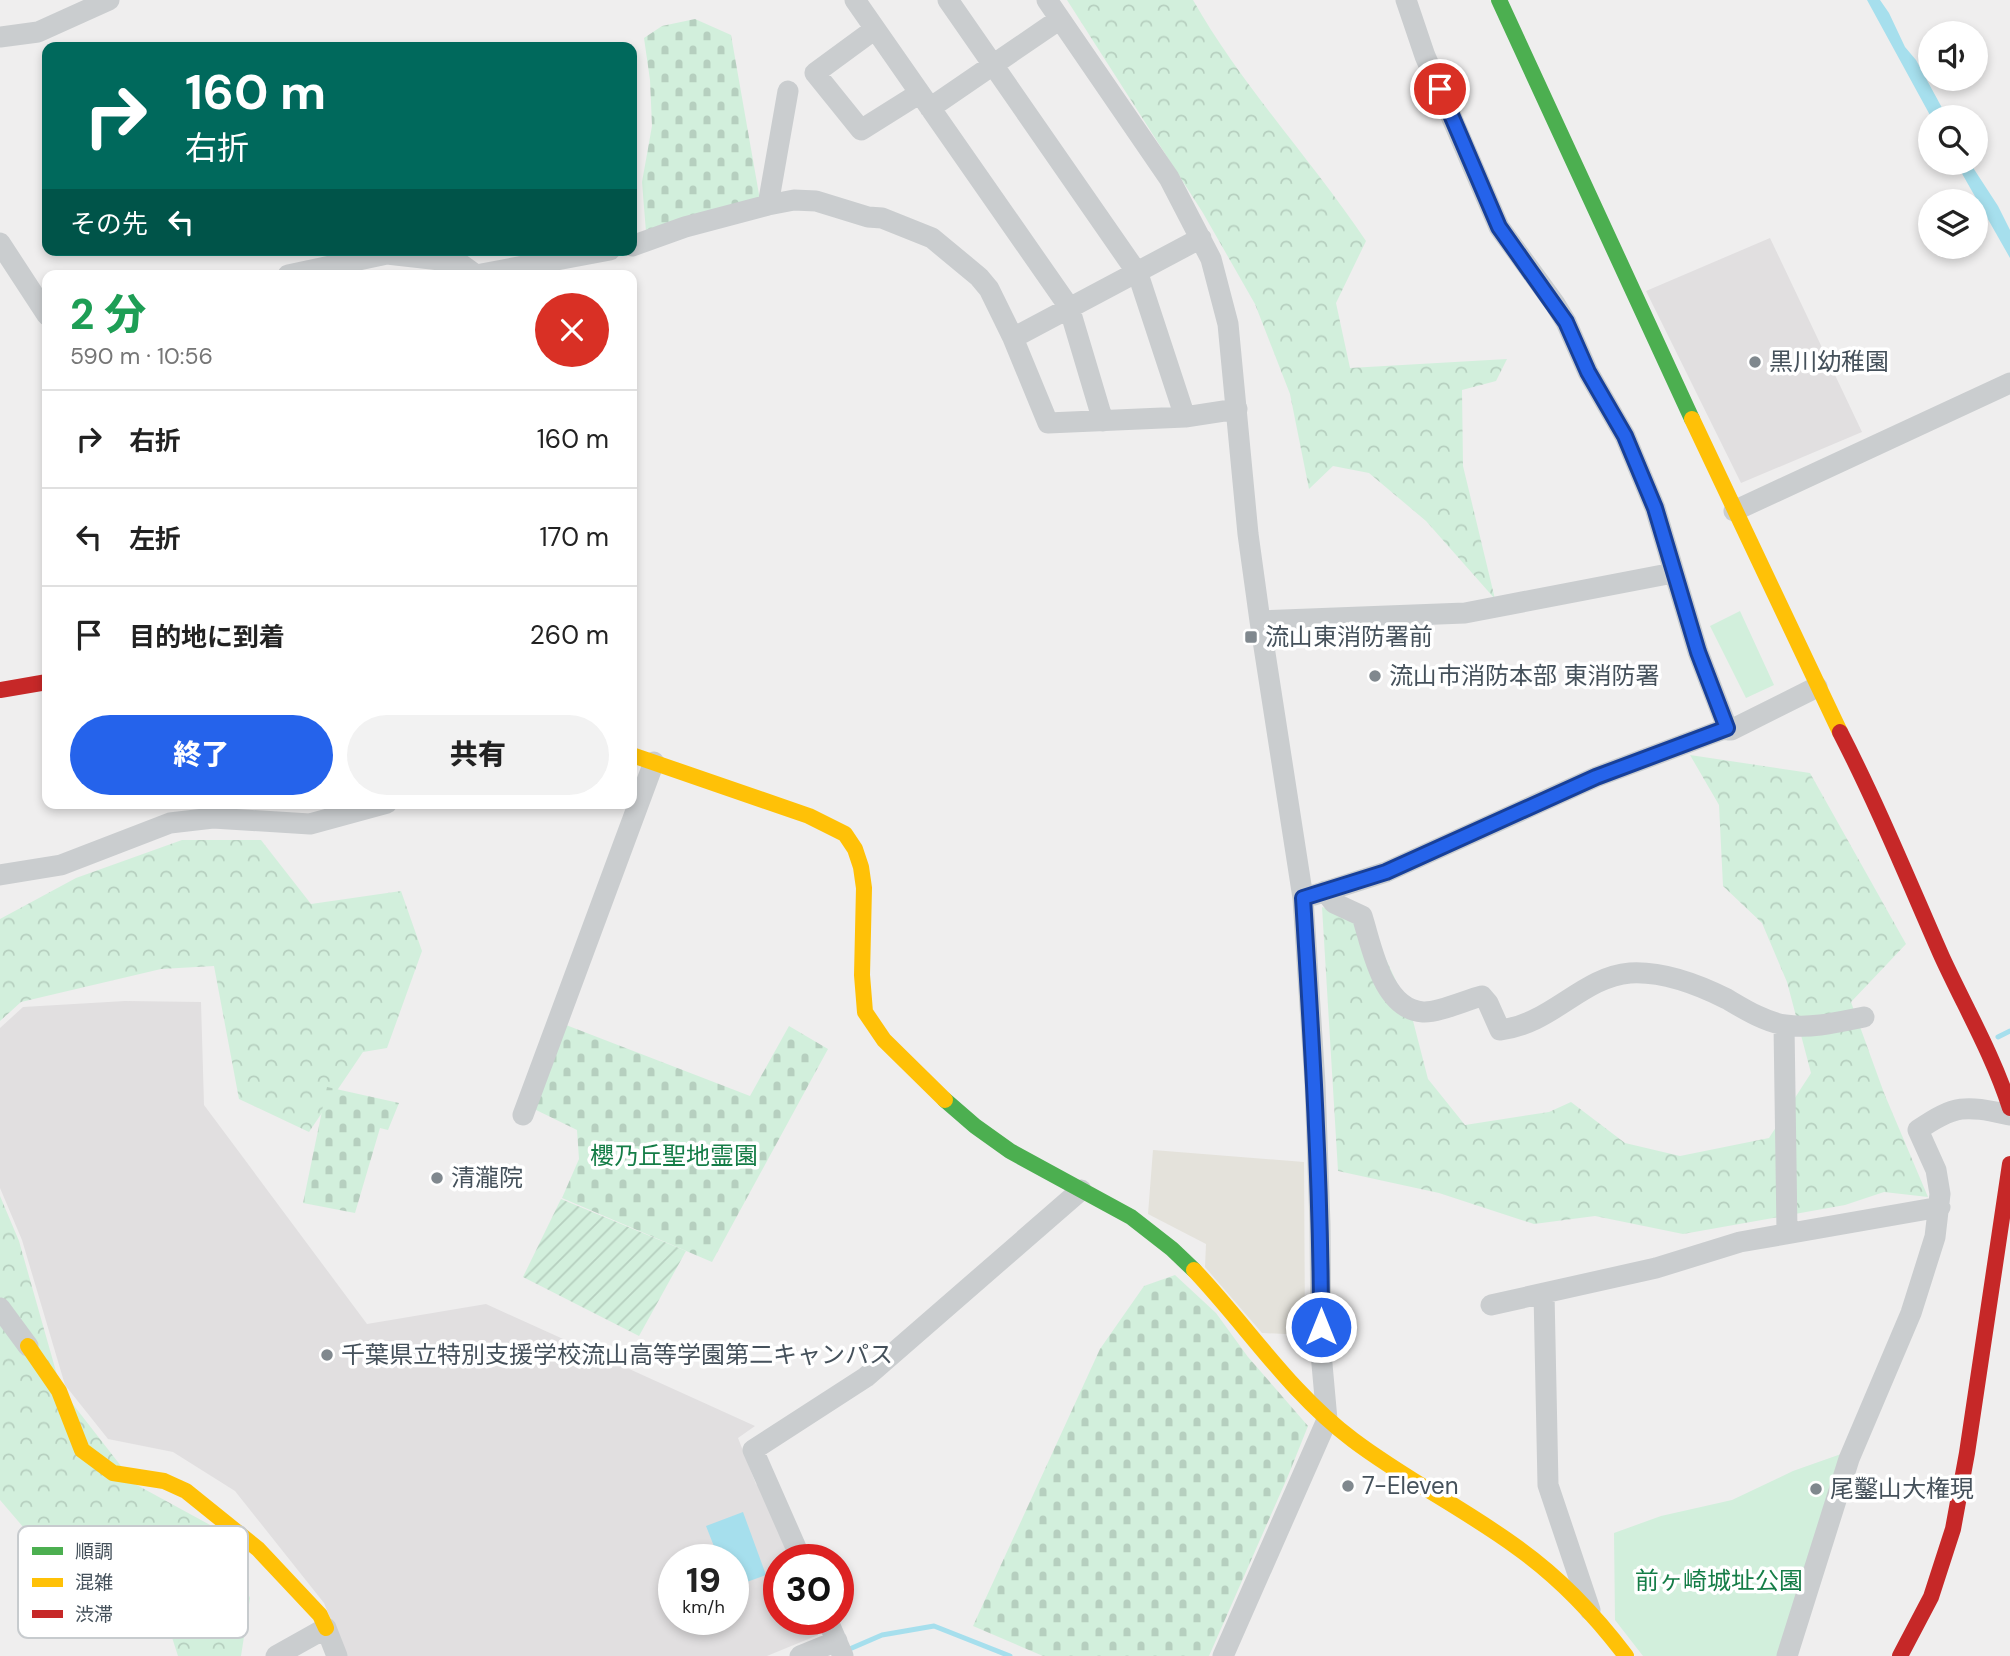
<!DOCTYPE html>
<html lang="ja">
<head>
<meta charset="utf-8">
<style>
	:root { --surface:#fff; --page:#f2f2f2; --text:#222; --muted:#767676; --line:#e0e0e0; --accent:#2563eb }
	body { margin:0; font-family:"DM Sans","Noto Sans JP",sans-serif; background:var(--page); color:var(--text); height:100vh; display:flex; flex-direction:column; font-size:26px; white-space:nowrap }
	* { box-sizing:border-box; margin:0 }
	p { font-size:23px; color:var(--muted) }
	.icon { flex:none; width:38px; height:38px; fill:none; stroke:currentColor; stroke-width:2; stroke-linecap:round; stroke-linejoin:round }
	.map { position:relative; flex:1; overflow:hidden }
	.details { position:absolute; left:42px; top:270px; width:595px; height:539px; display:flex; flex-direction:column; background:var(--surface); border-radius:14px; box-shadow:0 4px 10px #0003 }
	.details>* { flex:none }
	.banner { position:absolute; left:42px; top:42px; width:595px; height:214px; border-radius:14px; box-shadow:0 4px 10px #0003; background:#00695c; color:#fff; overflow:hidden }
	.controls { position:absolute; left:1918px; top:21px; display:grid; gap:14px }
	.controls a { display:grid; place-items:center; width:70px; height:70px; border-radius:50%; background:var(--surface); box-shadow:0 4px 10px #0003; font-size:35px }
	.speed { position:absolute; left:658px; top:1544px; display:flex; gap:14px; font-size:35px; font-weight:700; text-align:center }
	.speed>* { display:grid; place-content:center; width:91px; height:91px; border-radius:50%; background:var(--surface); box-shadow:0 4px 10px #0003; line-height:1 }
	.speed small { font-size:18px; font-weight:400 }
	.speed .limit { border:10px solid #d22; background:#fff; color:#111 }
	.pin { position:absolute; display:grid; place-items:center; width:60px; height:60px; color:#fff; margin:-30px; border:4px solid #fff; border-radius:50%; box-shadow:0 2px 7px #0007 }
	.me { position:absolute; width:77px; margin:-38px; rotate:0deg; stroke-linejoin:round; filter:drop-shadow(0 0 5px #0008) }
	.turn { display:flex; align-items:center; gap:24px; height:147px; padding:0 28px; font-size:32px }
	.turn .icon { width:91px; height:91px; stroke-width:2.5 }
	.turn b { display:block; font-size:49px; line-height:60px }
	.then { display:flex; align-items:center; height:66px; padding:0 28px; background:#0003; gap:14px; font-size:26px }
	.round { display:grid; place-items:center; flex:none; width:74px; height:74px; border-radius:37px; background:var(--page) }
	.overview { display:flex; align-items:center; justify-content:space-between; height:119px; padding:0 28px }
	h1 { font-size:42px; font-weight:800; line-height:52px; color:#1e9e55 }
	.cta { display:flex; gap:14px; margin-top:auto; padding:14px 28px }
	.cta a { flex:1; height:80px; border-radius:42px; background:var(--accent); color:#fff; font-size:28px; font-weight:800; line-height:80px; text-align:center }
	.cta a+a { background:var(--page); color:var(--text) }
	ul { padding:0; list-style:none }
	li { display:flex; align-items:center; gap:21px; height:98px; padding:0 28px; border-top:2px solid var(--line) }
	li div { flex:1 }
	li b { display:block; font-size:26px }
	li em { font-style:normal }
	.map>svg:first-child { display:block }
	.commercial { fill:#e4e2db }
	.education { fill:#e1dfe0; fill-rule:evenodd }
	.forest { fill:url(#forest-crowns) }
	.cemetery { fill:url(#cemetery-stones) }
	.park { fill:#d2efdc }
	.garden { fill:url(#garden-furrows) }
	.water { fill:#a6dfed }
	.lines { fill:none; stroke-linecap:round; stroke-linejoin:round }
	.stream { stroke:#a6dfed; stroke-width:5 }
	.street { stroke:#cacdcf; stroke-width:21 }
	.fast { stroke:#4caf50; stroke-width:16 }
	.slow { stroke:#ffc107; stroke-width:16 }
	.jam { stroke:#c62828; stroke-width:16 }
	.route-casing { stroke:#184099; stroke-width:18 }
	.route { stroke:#2563eb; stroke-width:12 }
	.poi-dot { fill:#80888e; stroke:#fff; stroke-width:2.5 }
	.labels { text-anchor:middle; stroke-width:7; stroke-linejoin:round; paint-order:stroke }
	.poi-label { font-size:24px; fill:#45515b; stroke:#fff; text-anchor:start }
	.park-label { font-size:24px; fill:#157d47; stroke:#fff }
	.key { fill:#fff; stroke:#c7cbce; stroke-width:2 }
	.key-label { font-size:19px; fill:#45515b }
</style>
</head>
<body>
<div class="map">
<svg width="2010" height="1656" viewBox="0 0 2010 1656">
	<defs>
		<pattern id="forest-crowns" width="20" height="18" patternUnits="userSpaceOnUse" patternTransform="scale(1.75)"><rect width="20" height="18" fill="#d2efdc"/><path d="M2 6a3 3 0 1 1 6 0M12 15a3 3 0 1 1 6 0" fill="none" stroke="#b6cfbf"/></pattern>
		<pattern id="cemetery-stones" width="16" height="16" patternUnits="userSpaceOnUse" patternTransform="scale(1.75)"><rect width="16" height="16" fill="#d2efdc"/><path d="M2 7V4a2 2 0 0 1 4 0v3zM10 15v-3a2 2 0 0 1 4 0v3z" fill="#b6cfbf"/></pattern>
		<pattern id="garden-furrows" width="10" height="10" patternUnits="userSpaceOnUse" patternTransform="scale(1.75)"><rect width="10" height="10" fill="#d2efdc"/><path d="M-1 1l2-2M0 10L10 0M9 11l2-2" fill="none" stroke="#b6cfbf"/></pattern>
	</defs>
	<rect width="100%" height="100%" fill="#efeeee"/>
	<!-- commercial -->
	<path class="commercial" d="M1153 1150 1304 1162 1305 1335 1262 1333 1205 1267 1206 1244 1148 1214Z"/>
	<!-- education -->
	<path class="education" d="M1770 238 1862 432 1741 483 1646 291Z
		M125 1001 201 1002 204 1105 367 1324 486 1304 755 1426 738 1438 756 1484 764 1489 791 1559H779V1619H820L818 1635 767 1656H346L324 1603 235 1491 173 1452 108 1439 65 1385 22 1240 0 1188V1028L23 1007ZM674 1559H733V1619H674Z"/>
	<!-- forest -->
	<path class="forest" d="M1067 0H1193C1242 86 1311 159 1366 241L1336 303 1350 368 1507 359 1496 381 1462 390 1463 466 1495 599 1426 521 1369 473 1333 466 1309 489 1290 394 1255 304 1203 213Z
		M1690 755 1810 773 1906 944 1851 1002 1884 1093 1928 1197 1884 1192 1845 1205 1683 1234 1595 1216 1534 1224 1439 1193 1338 1171 1322 907 1369 923 1411 1013 1428 1079 1465 1125 1549 1112 1571 1102 1625 1143 1680 1156 1769 1138 1811 1073 1787 982 1762 923 1723 886 1719 805Z
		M182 840H261L311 904 401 891 422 951 387 1048 363 1052 309 1132 239 1099 214 966 161 969 21 1002 0 1021V919L76 878Z
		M0 1196 19 1241 61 1389 135 1484 223 1532 250 1598 241 1656H178L168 1625 30 1535 0 1500Z"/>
	<!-- cemetery -->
	<path class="cemetery" d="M695 19 731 35 760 200 646 232 642 182 652 126 650 80 644 38 662 26Z
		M566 1025 750 1096 789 1026 828 1049 712 1262 562 1198 579 1159 577 1130 532 1108Z
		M327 1087 399 1103 388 1130 380 1128 355 1213 303 1203Z
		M1175 1275 1216 1313 1248 1357 1308 1426 1288 1476 1209 1656H1043L973 1626 1100 1349 1144 1286Z"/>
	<!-- park -->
	<path class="park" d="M1740 611 1774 685 1746 698 1710 626Z
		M1844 1453 1779 1656H1643L1615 1620 1614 1533 1661 1516 1732 1500 1793 1471Z"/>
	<!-- garden -->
	<path class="garden" d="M561 1199 686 1251 639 1336 523 1277Z"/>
	<!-- water -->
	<path class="water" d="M1867 0H1880L1889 13 1905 47 1916 60 1947 117H1931Z
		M1956 163H1970L1998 206 2010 230V258Z
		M743 1512 766 1575 733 1587V1559H719L706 1526Z"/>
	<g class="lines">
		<!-- stream -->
		<path class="stream" d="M1998 1037 2010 1031
			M845 1651 882 1635 934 1626 1010 1656"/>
		<!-- street -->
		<path class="street" d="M855 0 1069 307 1103 421
			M948 0 1138 274 1185 417
			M1047 0 1169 178 1211 259 1228 324 1248 534 1260 621 1303 898 1315 1084 1320 1224 1321 1353 1327 1420 1223 1656
			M1406 0 1425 56 1499 227 1555 304 1566 322 1588 372 1625 436 1655 508 1698 652 1728 730H1731L1817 687
			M875 29 815 73 861 130 920 93
			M0 37 38 32 109 0
			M930 108 1060 19
			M768 205 788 91
			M1201 238 1013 338 1048 423 1185 417 1237 409
			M0 243 47 315
			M632 246 685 227 768 205 794 200 816 201 868 217 882 218 932 238 979 277 989 289 1013 338
			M288 275 387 254 458 262 476 275 610 250
			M1734 511 2010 383
			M1260 621 1465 613 1673 573
			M0 875 61 865 170 823 213 818 310 824 387 803
			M1325 891 1334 903 1362 916C1372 947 1382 1009 1423 1012 1438 1013 1466 1000 1482 996L1488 1003 1500 1030C1552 1024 1582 977 1630 973 1662 971 1699 985 1727 999 1744 1009 1765 1022 1785 1025 1811 1029 1839 1022 1864 1017
			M1314 895 1386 872 1596 777 1727 728
			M1784 1025 1787 1232
			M523 1115 654 762
			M1544 1293 1548 1485 1590 1610
			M1491 1305 1656 1268 1740 1242 1940 1207
			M0 1308 28 1346
			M801 1559 753 1450 866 1377 1081 1190
			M827 1619 843 1656
			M276 1656 326 1628 337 1656
			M800 1656 837 1641
			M1787 1656 1849 1459 1911 1313 1935 1237 1940 1194 1936 1170 1918 1130C1957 1103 1966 1106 2010 1115"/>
		<!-- fast -->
		<path class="fast" d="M1499 0 1692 419
			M945 1100 975 1126 1010 1151 1131 1217 1172 1249 1194 1270"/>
		<!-- slow -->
		<path class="slow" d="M1692 419 1840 732
			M632 755 809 816 845 834 855 849 861 867 864 888 862 975 865 1012 884 1040 945 1100
			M1194 1270C1248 1327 1290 1393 1353 1440 1406 1480 1465 1509 1518 1548 1560 1578 1595 1615 1626 1656
			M28 1346 59 1391 82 1450 113 1473 164 1481 186 1491 258 1549 320 1615 326 1628"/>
		<!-- jam -->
		<path class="jam" d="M0 690 47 682
			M1840 732C1878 806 1909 882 1942 957 1965 1007 1993 1055 2010 1108
			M1900 1656 1931 1597 1953 1529 1967 1453 2010 1164"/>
	</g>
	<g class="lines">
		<!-- route casing -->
		<g class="route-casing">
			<path id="route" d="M1321 1327C1321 1184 1312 1041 1303 898L1386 872 1596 777 1727 728 1698 652 1655 508 1625 436 1588 372 1566 322 1499 227 1440 89"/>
		</g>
		<!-- route -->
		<use href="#route" class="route"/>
	</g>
	<!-- markers -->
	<g class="poi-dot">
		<circle cx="1755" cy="362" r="7"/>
		<rect x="1244" y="630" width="14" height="14" rx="3.5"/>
		<circle cx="1375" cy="676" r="7"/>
		<circle cx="437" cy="1178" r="7"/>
		<circle cx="327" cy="1355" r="7"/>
		<circle cx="1348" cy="1486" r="7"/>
		<circle cx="1816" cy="1489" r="7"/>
	</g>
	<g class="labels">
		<!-- poi labels -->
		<g class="poi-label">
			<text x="1769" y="370">黒川幼稚園</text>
			<text x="1265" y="645">流山東消防署前</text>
			<text x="1389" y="684">流山市消防本部 東消防署</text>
			<text x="451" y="1186">清瀧院</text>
			<text x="341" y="1363">千葉県立特別支援学校流山高等学園第二キャンパス</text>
			<text x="1362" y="1494">7-Eleven</text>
			<text x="1830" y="1497">尾鑿山大権現</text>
		</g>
		<!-- park labels -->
		<g class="park-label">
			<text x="674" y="1164">櫻乃丘聖地霊園</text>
			<text x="1719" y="1589">前ヶ崎城址公園</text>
		</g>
	</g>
	<!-- legend -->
	<rect x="18" y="1526" width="230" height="112" rx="10" class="key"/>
	<rect x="32" y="1547" width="31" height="8" fill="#4caf50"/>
	<rect x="32" y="1578" width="31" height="9" fill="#ffc107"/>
	<rect x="32" y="1610" width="31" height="8" fill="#c62828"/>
	<g class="key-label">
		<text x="75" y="1558">順調</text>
		<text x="75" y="1589">混雑</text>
		<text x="75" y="1621">渋滞</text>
	</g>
</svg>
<div class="controls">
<a><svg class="icon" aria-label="sound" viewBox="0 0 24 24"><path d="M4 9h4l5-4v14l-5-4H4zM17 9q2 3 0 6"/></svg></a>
<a><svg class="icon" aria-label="search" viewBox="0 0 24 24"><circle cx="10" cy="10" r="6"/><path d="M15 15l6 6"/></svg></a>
<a><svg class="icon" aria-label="layers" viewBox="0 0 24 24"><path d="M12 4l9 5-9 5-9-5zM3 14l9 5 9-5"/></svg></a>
</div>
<div class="speed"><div>19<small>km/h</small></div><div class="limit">30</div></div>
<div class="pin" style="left:1440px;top:89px;background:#d93025"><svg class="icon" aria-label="arrive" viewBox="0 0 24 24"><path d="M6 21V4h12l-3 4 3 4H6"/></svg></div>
<svg class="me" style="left:1321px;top:1327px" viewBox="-20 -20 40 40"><circle r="17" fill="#2563eb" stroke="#fff" stroke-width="3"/><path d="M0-11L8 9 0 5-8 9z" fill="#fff"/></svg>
<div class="banner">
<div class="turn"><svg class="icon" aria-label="right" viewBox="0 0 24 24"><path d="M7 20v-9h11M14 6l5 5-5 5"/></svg><div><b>160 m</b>右折</div></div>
<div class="then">その先<svg class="icon" aria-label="left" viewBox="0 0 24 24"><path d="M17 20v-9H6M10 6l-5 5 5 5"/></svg></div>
</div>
<section class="details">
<div class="overview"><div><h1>2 分</h1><p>590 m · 10:56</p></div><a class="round" style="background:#d93025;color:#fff"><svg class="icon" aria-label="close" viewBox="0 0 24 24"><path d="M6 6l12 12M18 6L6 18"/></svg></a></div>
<ul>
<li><svg class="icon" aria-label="right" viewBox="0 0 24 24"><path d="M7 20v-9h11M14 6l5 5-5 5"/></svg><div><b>右折</b></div><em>160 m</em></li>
<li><svg class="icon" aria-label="left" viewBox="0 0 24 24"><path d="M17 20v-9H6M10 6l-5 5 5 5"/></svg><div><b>左折</b></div><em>170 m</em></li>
<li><svg class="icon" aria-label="arrive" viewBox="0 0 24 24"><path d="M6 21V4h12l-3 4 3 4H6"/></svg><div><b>目的地に到着</b></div><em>260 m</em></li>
</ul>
<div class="cta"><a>終了</a><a>共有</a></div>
</section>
</div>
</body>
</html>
